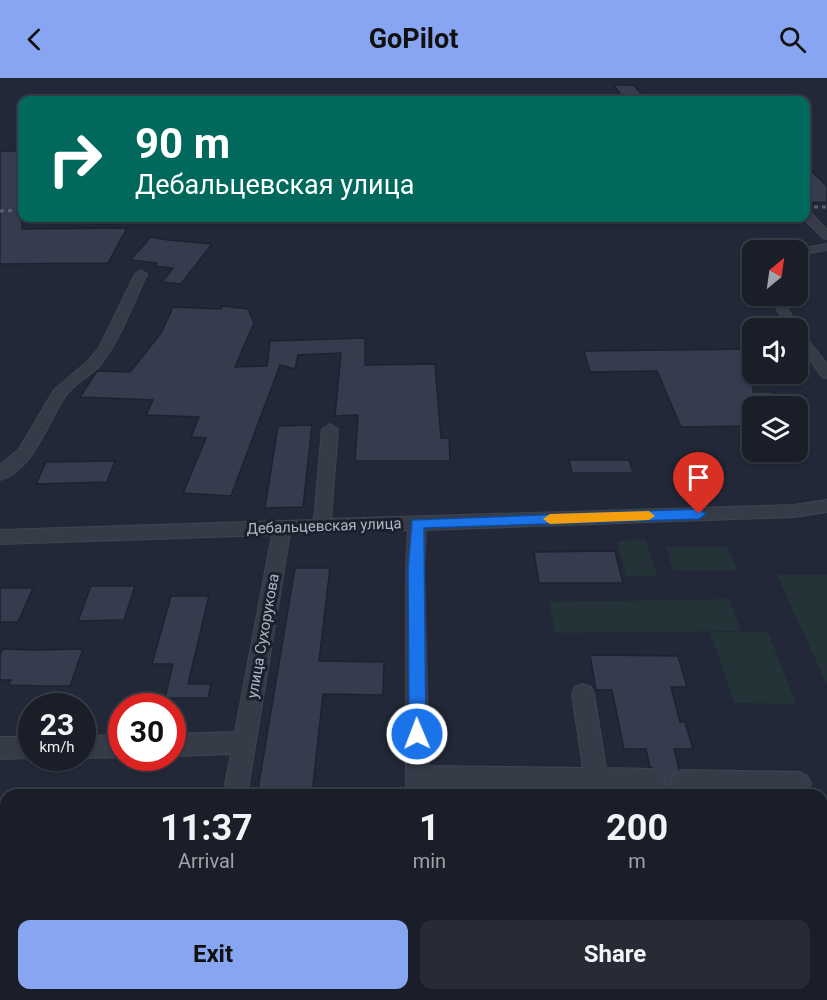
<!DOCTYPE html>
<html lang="en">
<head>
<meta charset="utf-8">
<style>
	:root { --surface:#1a1e29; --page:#272b35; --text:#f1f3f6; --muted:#9fa2a8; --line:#383c46; --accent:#88a5f1 }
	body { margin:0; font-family:Roboto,sans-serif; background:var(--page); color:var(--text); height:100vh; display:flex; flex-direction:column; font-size:22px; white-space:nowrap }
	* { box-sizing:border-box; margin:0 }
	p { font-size:20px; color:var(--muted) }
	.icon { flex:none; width:33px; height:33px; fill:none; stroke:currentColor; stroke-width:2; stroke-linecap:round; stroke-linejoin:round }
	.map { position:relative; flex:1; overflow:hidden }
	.side { position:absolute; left:0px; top:711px; width:828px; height:212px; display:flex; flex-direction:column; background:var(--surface); border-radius:18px 18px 0 0; box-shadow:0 2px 4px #0004,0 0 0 2px var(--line) }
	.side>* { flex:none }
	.hud { position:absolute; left:18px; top:18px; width:792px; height:126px; border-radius:12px; box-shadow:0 2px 4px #0004,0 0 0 2px var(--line); background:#00695c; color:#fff; overflow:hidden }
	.needle { width:39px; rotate:29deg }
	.fabs { position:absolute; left:742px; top:162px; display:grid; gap:12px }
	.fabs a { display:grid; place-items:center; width:66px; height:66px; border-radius:12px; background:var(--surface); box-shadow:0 2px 4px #0004,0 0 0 2px var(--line); font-size:30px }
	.speed { position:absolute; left:18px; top:615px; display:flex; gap:12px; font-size:30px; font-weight:700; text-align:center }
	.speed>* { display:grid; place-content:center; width:78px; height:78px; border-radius:50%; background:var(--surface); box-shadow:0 2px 4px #0004,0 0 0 2px var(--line); line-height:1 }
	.speed small { font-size:15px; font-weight:400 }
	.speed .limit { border:9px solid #d22; background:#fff; color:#111 }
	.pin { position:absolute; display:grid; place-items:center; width:51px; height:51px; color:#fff; margin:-62px -26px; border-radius:50% 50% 50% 0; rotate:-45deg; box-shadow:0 0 6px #0007 }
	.pin .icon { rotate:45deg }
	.me { position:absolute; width:66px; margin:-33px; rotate:359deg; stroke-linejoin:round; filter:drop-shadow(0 0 4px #0008) }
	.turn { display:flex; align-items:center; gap:21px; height:126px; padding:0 18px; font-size:27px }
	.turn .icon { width:78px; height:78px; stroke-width:2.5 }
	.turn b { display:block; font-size:42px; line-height:51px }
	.eta { display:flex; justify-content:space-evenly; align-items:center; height:102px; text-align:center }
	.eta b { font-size:36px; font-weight:700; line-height:42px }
	.primary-button { display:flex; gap:12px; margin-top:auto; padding:12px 18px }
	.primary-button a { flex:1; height:69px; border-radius:12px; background:var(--accent); color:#111; font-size:24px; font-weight:700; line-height:69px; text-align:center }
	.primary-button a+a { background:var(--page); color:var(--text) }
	header { display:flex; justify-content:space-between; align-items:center; height:78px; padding:0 18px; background:var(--accent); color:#111; font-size:27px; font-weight:700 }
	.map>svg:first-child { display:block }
	.green { fill:#243338 }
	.building { fill:#343c4e; stroke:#1d222e; stroke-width:1.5 }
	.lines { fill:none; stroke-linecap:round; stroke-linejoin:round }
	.minor-tunnel { stroke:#373d4c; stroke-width:25; stroke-dasharray:25 13; stroke-linecap:butt }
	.minor-casing { stroke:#3f4451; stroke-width:2 }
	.minor { fill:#353b47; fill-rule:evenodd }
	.rail { stroke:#575e6e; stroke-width:3; stroke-dasharray:4 4; stroke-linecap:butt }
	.route { fill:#1a73e8; stroke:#114b97; stroke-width:1.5 }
	.slow { fill:#f59e0b }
	.labels { text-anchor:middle; stroke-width:6; stroke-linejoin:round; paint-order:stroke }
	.street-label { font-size:15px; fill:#b0b5c4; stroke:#1b202c }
</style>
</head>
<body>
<header><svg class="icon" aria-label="back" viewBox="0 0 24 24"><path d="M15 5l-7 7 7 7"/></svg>GoPilot<svg class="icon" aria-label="search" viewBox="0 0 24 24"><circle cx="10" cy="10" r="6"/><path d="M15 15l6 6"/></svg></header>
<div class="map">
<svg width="827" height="922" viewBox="0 0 827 922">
	<rect width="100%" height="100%" fill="#222837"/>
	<!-- green -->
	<path class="green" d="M646 462 657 498 627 499 617 463Z
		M666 469H728L737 492H673Z
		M777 497H827V607Z
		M729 521 741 553 555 555 549 524Z
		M710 554H768L796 626 734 625Z"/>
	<!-- building -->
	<path class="building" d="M614 7H634L646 22H624Z
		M0 73H22V151L127 150 108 185 0 186Z
		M806 88 827 108V124L806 125Z
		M151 159 168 162 212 166 181 206 162 204 173 190 154 188 157 185 130 182Z
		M222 228 248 231 254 245 235 289 267 288 270 263 365 260V287L435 286 441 360H449L450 383H355L358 337 335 338 341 275 298 277 295 291 280 287 231 418 183 415 206 360 191 359 199 339 146 337 153 322 80 319 97 293 130 294 161 255 173 229 221 231Z
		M753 271V314H773L782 328H753V348L681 349 657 293 590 294 584 273Z
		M312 347 303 429 265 430 278 348Z
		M569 382H629L633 395H572Z
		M115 383 107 404 36 406 46 384Z
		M615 473 623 505H539L534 474Z
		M295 490H330L319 583 384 584 383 617 323 616 312 717H257Z
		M91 508H135L124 542 78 543Z
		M0 510H33L18 544H0Z
		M171 518H209L188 606H211L208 620H165L173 586H152Z
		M3 571 35 572 83 571 70 608H41L9 607 11 602H0V577Z
		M590 577 678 578 687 609H671L680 644H685L693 671H674L679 691 673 695 669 705 673 713 680 717H656L663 712 667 704 663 694 650 689 646 671H624L612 612H596Z"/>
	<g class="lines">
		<!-- minor-tunnel -->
		<path class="minor-tunnel" d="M653 703 683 704"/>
		<!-- minor casing -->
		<g class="minor-casing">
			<path id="minor" d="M806 133 810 134 827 152V161L823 160 803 140H806Z
				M827 166V172L798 177V172H793Z
				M141 192 147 196C133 226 121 260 101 286 90 299 72 306 64 320 47 346 33 392 0 402V387L19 371 54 312 88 283 99 270 135 196Z
				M768 218H780L800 252 827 286V300L822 299 798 265V250H789Z
				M330 346 338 351 331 441 794 427 827 422V434L794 439 426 452 424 491 429 688 583 690 572 616 575 609 583 606 591 609 594 616 606 690 653 691 661 695 665 703 661 711 653 715 430 711V717H406V491L408 452 290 456 247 717H223L231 676 172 678V656L235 654 272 457 0 466V452L314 442 322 351Z
				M122 657V679L82 680H81L82 658Z
				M0 659H32V680H36L0 681Z
				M683 692 799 694 807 698 811 706 807 714 801 717 683 716 675 712 671 704 675 696Z
				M0 854H6V882H0Z
				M406 916H434V922H406Z"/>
		</g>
		<!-- minor -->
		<use href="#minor" class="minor"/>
		<!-- rail -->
		<path class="rail" d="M806 129H827
			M0 133 22 132"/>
	</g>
	<!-- route -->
	<path class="route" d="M699 431 706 436 699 441 424 450 426 656 423 662 417 664 411 662 409 656 408 491 412 442Z"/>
	<!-- slow -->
	<path class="slow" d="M649 433 655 438 649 442 550 446 543 441 550 436Z"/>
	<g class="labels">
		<!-- street labels -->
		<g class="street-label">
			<text transform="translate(324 448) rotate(-2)" y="5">Дебальцевская улица</text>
			<text transform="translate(263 558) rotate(-80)" y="5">улица Сухорукова</text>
		</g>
	</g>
</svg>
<div class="fabs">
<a><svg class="needle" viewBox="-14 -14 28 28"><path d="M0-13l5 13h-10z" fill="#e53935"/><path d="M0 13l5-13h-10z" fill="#9fa2a8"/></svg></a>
<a><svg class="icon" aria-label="sound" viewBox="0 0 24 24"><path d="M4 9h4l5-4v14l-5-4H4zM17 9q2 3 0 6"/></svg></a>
<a><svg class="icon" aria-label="layers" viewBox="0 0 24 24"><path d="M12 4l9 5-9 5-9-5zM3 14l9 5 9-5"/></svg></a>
</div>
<div class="speed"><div>23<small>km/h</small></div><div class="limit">30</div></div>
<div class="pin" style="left:699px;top:436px;background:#d93025"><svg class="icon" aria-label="arrive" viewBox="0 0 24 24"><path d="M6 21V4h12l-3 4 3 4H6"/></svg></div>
<svg class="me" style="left:417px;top:656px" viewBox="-20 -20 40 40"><circle r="17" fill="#1a73e8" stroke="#fff" stroke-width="3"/><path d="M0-11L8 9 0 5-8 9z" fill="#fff"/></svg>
<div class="hud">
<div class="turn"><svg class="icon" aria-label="right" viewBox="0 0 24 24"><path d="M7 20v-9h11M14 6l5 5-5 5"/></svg><div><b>90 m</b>Дебальцевская улица</div></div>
</div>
<section class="side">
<div class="eta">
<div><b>11:37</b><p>Arrival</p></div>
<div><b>1</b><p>min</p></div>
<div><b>200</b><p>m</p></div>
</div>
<div class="primary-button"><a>Exit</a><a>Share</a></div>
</section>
</div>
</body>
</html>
